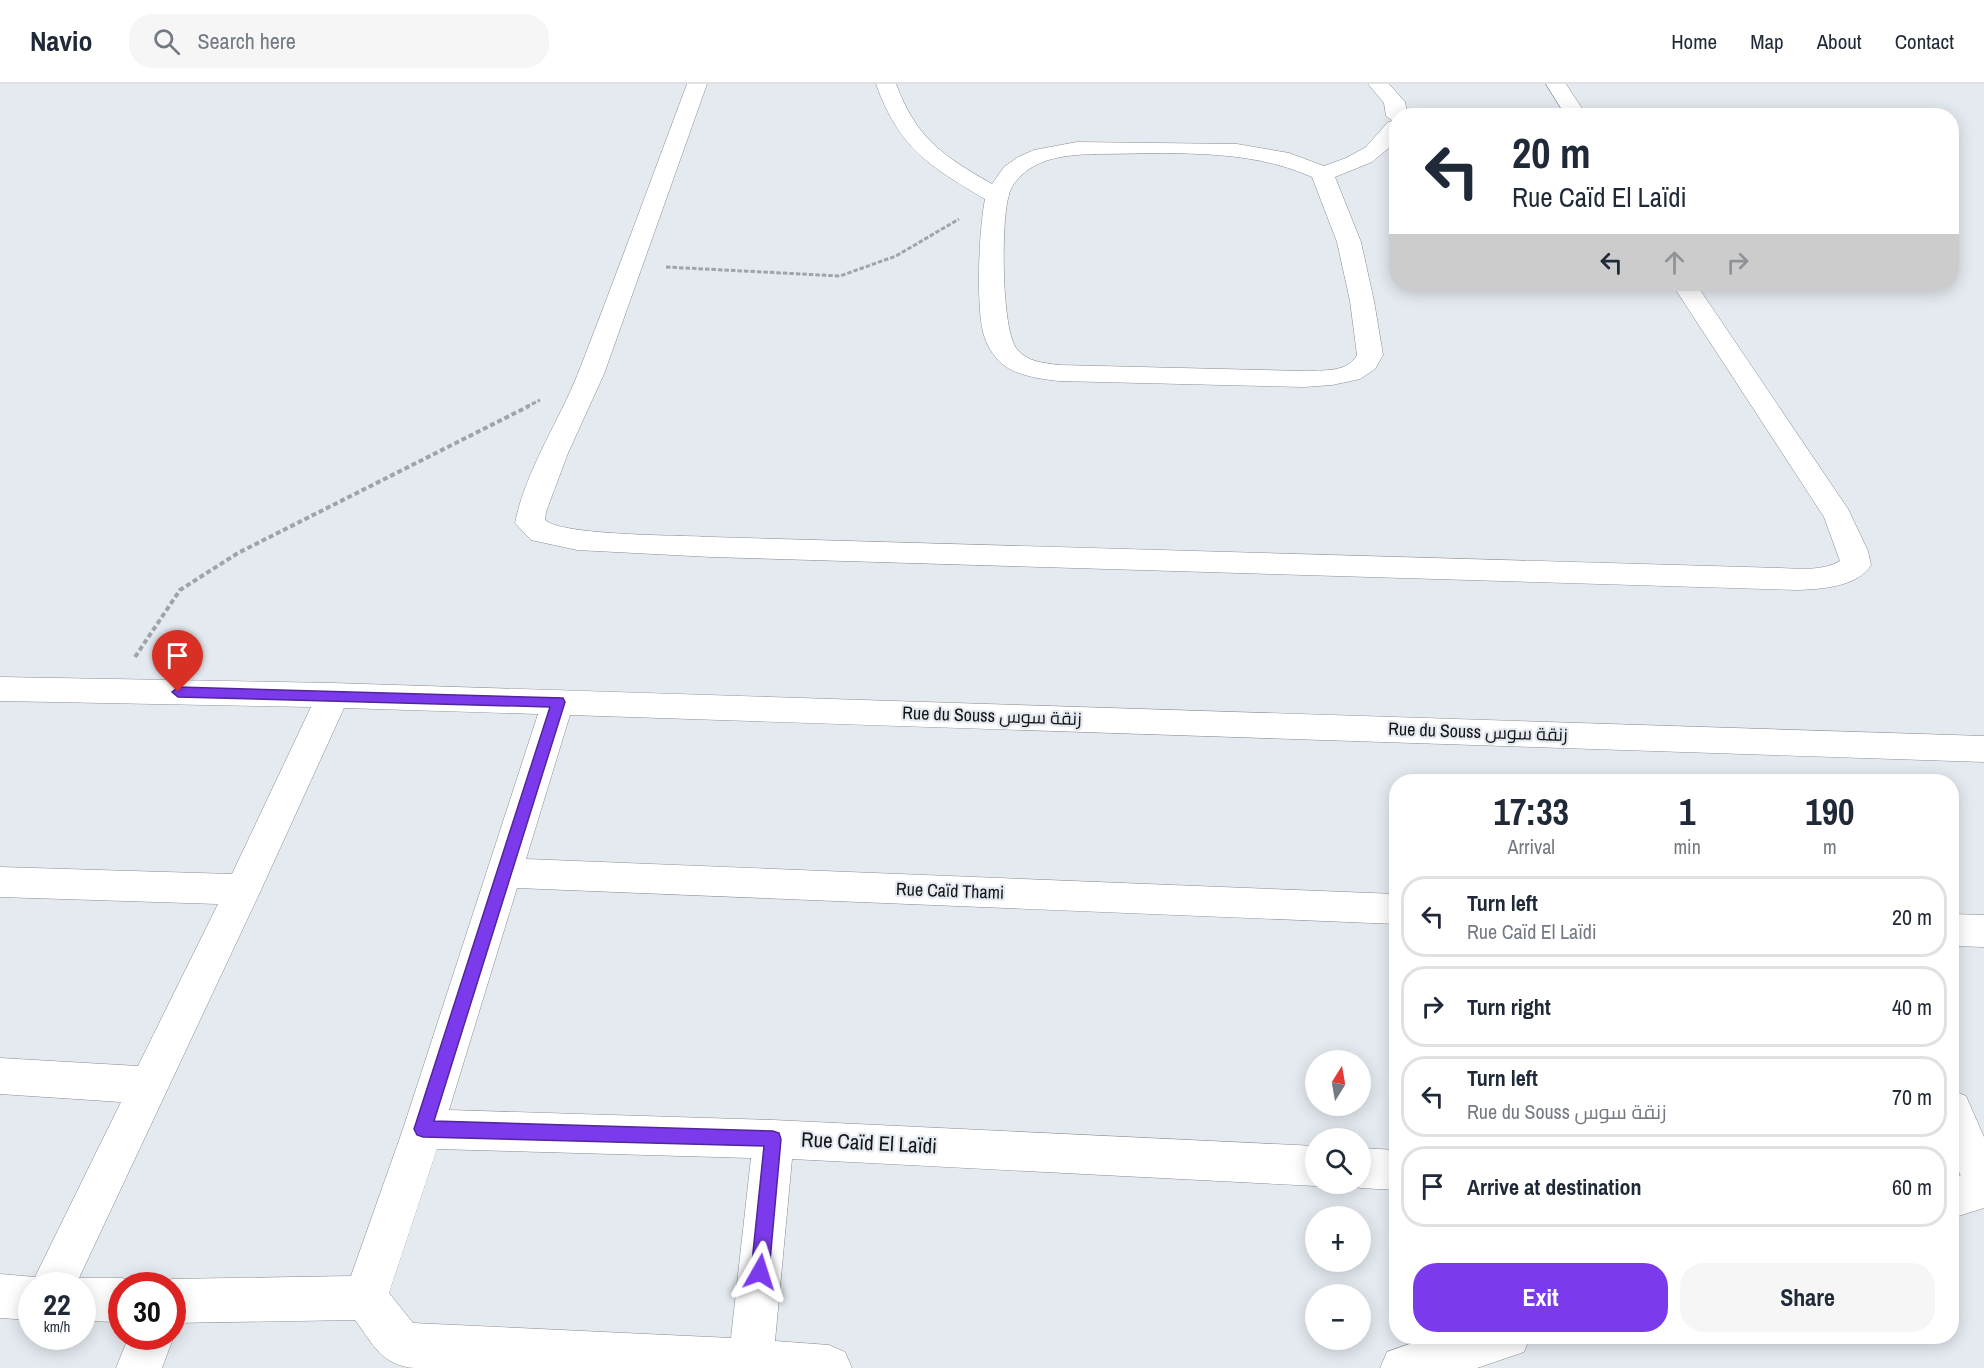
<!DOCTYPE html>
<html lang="en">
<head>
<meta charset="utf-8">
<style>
	:root { --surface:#fff; --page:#f6f6f7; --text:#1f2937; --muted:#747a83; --line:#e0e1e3; --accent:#7c3aed }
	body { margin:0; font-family:"Archivo Narrow",Cairo,sans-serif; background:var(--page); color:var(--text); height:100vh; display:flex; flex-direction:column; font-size:22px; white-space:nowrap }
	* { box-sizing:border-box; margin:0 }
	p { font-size:20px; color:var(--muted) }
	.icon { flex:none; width:33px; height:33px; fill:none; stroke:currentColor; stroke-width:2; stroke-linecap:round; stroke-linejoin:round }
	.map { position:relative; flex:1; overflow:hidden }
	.details { position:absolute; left:1389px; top:690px; width:570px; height:570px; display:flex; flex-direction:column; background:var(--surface); border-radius:24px; box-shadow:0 3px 15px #0003 }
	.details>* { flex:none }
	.guide { position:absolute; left:1389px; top:24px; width:570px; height:183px; border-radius:24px; box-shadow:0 3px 15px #0003; background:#fff; color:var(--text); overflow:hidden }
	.needle { width:39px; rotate:11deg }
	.buttons { position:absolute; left:1305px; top:966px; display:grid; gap:12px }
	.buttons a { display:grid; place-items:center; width:66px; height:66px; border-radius:50%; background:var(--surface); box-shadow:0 3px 15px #0003; font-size:30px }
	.speed { position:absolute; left:18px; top:1188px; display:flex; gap:12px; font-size:30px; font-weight:700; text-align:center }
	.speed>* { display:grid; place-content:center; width:78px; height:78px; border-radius:50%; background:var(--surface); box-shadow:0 3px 15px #0003; line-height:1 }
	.speed small { font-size:15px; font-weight:400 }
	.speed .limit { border:9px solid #d22; background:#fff; color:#111 }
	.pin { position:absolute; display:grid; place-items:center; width:51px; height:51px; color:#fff; margin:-62px -26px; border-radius:50% 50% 50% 0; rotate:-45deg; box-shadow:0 0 6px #0007 }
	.pin .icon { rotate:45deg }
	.me { position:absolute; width:66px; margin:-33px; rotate:6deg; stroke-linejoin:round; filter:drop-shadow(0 0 4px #0008) }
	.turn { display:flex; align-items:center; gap:21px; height:126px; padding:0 24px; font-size:27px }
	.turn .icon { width:78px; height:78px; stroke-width:2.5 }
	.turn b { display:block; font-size:42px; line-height:51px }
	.lanes { display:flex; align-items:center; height:57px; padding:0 24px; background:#0003; justify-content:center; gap:30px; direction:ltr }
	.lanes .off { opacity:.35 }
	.eta { display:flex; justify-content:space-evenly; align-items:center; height:102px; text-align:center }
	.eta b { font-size:36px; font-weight:800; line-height:42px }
	.action { display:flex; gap:12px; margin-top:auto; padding:12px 24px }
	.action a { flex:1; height:69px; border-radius:24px; background:var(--accent); color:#fff; font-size:24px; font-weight:800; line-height:69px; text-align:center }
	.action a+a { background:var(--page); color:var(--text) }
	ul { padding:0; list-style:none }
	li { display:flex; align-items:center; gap:18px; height:81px; margin:0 12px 9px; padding:0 12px; border:3px solid var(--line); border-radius:24px }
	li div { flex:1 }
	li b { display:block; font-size:22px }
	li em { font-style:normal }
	header { display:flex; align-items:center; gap:36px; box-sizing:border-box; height:84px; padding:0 30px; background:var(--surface); border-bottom:2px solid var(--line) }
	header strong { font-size:28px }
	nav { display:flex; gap:33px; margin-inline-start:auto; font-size:21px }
	.search { width:420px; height:54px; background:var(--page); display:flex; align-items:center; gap:15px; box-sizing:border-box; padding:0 21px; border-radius:24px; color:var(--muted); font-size:22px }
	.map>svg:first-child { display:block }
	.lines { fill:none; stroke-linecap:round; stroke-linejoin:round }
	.minor-casing { stroke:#878c92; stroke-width:1 }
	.major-casing { stroke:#878c92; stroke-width:1 }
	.path-far1 { stroke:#a0a4aa; stroke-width:3; stroke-dasharray:4.5 2; stroke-linecap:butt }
	.path { stroke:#a0a4aa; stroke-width:4; stroke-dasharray:5 3; stroke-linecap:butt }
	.minor { fill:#fff; fill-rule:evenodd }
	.major { fill:#fff; fill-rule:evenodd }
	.route { fill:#7c3aed; stroke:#51269a; stroke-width:1.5 }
	.labels { text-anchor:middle; stroke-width:4.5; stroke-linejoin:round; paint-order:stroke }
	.street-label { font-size:18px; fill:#141518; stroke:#e5eaf1 }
	.near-street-label { font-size:21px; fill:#141518; stroke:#e5eaf1 }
</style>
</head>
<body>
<header>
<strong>Navio</strong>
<div class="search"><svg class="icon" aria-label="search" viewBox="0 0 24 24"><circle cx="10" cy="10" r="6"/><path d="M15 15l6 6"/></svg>Search here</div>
<nav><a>Home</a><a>Map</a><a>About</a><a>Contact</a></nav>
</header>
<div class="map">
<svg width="1984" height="1284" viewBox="0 0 1984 1284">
	<rect width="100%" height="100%" fill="#e5eaf1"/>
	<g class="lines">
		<!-- minor casing -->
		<g class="minor-casing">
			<path id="minor" d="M687 0H707L604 290 568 369 546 428 545 436C563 452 681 451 711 453L1780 484C1800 485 1823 487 1840 477L1824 433 1672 200H1696L1848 425 1868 467 1871 481C1858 503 1821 505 1798 506L711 473 577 466 531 456 515 439C526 385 559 338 579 287 616 192 651 96 687 0Z
				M876 0H896C917 55 942 71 992 100L1004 83 1018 73 1034 66 1077 58 1237 60 1289 69 1324 82 1346 74 1366 63 1388 38 1393 37 1386 32 1384 19 1368 0H1389L1405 18 1408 32H1396V58L1372 78 1335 93 1361 158 1374 217 1383 271 1375 285 1360 295 1332 301 1304 303 1059 297C1041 295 1017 292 1002 280 993 272 986 260 983 248 976 218 979 146 985 115 929 82 899 64 876 0ZM1095 70C1167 70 1245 63 1312 93L1337 158 1350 217 1357 271C1348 289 1322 286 1304 287L1059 281C1044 279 1027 278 1017 265 1001 247 1001 134 1009 111 1010 105 1014 99 1018 95 1037 73 1068 71 1095 70Z
				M1546 0H1566L1587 32H1566Z
				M0 593 333 599 1984 652V678L570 631 526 775 1396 810V840L517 804 449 1026 773 1036 1316 1062V1100H1322L1316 1102 792 1075 775 1257 829 1261 845 1268 852 1284H415C382 1282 373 1260 355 1236L172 1239V1202H156L172 1195 351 1192 403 1045 538 630 344 624 261 806 79 1194H122L138 1200 122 1202V1238L82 1237V1202H32V1236L0 1234V1190L35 1193 121 1018 0 1010V974L138 982 218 820 0 813V783L232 790 311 623 0 617ZM437 1065 751 1074 731 1254 413 1239 389 1209Z
				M1952 830 1984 831V863L1952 862Z
				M1952 1006 1966 1012 1984 1053V1115L1969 1109 1952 1073Z
				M1360 1064 1396 1066V1106L1360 1104 1349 1100H1360Z
				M172 1248 174 1252 162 1284H116L129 1252H172Z"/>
		</g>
		<!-- major casing -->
		<g class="major-casing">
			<path id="major" d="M1984 1084V1124L1952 1134V1094Z
				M1432 1252H1530L1524 1268 1477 1284H1380L1387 1268Z"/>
		</g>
		<!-- path-far1 -->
		<path class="path-far1" d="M666 183 840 192 896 172 959 135
			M526 323 540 316"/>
		<!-- path -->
		<path class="path" d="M135 573 180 506 238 469 529 322"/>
		<!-- minor -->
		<use href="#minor" class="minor"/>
		<!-- major -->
		<use href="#major" class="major"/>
	</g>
	<!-- route -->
	<path class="route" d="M178 603 563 614 565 618 434 1037 773 1047 779 1049 781 1055 769 1188 766 1194 760 1197 753 1194 751 1188 764 1062 423 1053 417 1051 414 1045 550 623 178 613 172 608Z"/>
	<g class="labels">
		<!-- street labels -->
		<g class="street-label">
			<text transform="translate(992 632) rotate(2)" y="6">Rue du Souss زنقة سوس</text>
			<text transform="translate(1478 648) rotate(2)" y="6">Rue du Souss زنقة سوس</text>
			<text transform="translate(950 807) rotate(2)" y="6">Rue Caïd Thami</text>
		</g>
		<!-- near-street labels -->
		<g class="near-street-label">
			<text transform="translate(869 1059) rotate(3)" y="7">Rue Caïd El Laïdi</text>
		</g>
	</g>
</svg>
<div class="buttons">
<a><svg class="needle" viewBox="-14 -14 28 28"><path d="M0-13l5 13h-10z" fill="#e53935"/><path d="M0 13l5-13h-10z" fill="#747a83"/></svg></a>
<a><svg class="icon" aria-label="search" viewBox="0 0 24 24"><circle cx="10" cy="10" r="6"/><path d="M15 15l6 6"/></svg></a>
<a>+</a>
<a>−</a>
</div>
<div class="speed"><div>22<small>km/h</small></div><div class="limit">30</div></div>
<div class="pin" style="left:178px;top:608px;background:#d93025"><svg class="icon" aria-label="arrive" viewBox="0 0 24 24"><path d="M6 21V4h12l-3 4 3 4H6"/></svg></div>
<svg class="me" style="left:760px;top:1188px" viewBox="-20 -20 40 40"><path d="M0-17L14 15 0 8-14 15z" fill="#7c3aed" stroke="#fff" stroke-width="4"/></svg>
<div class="guide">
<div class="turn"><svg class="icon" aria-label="left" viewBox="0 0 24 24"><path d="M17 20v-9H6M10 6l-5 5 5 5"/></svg><div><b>20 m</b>Rue Caïd El Laïdi</div></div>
<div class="lanes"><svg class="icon" aria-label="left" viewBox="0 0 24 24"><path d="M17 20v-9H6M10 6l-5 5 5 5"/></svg><svg class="icon off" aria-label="ahead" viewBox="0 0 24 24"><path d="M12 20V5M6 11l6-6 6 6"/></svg><svg class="icon off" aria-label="right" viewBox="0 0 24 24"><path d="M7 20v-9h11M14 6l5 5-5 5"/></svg></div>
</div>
<section class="details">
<div class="eta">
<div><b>17:33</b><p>Arrival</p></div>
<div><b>1</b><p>min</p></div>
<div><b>190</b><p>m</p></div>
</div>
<ul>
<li><svg class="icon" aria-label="left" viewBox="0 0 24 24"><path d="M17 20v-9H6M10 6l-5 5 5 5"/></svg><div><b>Turn left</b><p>Rue Caïd El Laïdi</p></div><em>20 m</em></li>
<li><svg class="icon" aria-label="right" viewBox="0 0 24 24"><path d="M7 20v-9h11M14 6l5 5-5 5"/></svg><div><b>Turn right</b></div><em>40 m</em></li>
<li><svg class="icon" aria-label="left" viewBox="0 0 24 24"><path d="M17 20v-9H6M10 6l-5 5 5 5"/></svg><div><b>Turn left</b><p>Rue du Souss زنقة سوس</p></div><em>70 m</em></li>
<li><svg class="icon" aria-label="arrive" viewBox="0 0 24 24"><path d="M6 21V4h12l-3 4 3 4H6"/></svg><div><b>Arrive at destination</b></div><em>60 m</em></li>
</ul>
<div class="action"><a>Exit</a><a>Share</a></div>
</section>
</div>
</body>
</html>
